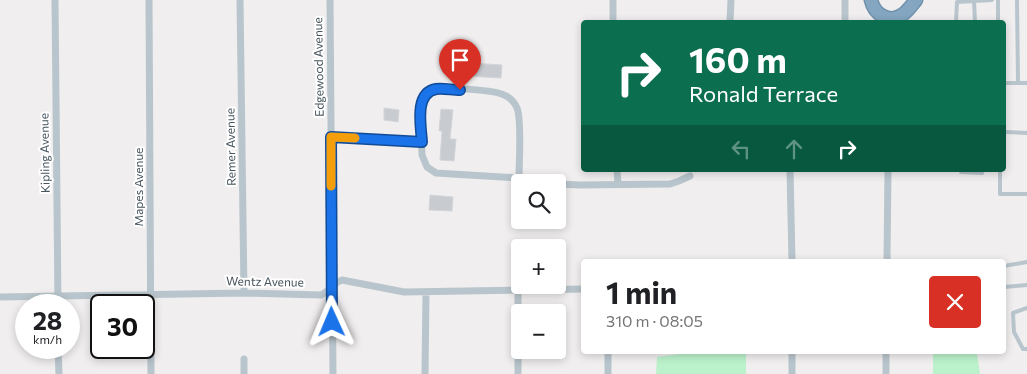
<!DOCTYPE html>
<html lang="en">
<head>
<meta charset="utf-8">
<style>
	:root { --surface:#fff; --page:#f6f6f6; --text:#202124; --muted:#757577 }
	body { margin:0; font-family:Commissioner,sans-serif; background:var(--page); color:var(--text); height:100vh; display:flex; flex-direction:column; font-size:19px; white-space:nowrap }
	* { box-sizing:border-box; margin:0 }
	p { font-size:16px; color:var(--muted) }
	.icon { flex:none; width:28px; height:28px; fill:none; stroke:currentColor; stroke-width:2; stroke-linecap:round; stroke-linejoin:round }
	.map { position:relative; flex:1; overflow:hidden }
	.sheet { position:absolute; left:581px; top:259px; width:425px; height:95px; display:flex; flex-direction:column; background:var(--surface); border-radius:5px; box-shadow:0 2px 8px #0003 }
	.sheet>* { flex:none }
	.top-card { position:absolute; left:581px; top:20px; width:425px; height:152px; border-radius:5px; box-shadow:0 2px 8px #0003; background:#0b6e4f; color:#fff; overflow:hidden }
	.controls { position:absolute; left:511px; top:174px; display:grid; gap:10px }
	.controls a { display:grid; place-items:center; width:55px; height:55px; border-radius:5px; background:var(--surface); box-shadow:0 2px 8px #0003; font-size:25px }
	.speed { position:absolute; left:15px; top:294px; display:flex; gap:10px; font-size:25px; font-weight:700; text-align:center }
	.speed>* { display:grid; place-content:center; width:65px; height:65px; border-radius:50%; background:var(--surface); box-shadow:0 2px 8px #0003; line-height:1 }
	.speed small { font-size:12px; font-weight:400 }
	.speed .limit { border:2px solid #111; border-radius:8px; background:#fff; color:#111 }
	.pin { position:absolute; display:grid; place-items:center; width:42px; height:42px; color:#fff; margin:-51px -21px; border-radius:50% 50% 50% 0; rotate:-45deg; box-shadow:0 0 5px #0007 }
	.pin .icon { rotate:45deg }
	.me { position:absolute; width:55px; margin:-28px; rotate:359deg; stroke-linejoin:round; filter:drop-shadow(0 0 4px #0008) }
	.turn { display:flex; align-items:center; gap:18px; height:105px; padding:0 25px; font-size:22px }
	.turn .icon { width:65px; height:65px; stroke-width:2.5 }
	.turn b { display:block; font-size:35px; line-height:42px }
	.lanes { display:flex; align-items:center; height:48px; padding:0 25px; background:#0003; justify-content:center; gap:25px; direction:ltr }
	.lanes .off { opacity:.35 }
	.round { display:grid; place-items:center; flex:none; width:52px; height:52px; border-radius:5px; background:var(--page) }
	.head { display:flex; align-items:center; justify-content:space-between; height:85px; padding:0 25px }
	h1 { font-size:30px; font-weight:700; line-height:38px }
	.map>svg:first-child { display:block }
	.green { fill:#bbf1cb }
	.building { fill:#c8ccd1; stroke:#d2d5da }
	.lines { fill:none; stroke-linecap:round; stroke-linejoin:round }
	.highway-casing { stroke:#6f91ac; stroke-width:15 }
	.lane { stroke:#b9c5cc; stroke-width:4 }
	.street { stroke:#b9c5cc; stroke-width:7 }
	.highway { stroke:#84a6c0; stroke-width:12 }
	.route-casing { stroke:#114b97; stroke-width:12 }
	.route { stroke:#1a73e8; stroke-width:9 }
	.slow { stroke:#f59e0b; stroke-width:9 }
	.labels { text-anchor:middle; stroke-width:4; stroke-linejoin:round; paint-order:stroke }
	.street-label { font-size:12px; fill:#46545d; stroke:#fff }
</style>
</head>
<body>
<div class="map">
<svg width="1027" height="374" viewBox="0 0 1027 374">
	<rect width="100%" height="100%" fill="#f1eeef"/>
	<!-- green -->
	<path class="green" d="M703 351H746V374H656L657 357Z
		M933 351 977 354 980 374H933Z"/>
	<!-- building -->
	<path class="building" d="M463 55 471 56V63L502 65 501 78 448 75 449 60 463 61Z
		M384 108 399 110 398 122 384 120Z
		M441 109 453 110 450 139H456L454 161 440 160 442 131H439Z
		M430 195 453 197 452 211 429 210Z"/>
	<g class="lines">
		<!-- highway casing -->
		<g class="highway-casing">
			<path id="highway" d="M871 0C874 14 889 24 902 15 908 11 912 5 916 0"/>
		</g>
		<!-- lane -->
		<path class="lane" d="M1017 0 1018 83
			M974 1 975 22
			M956 22 957 2 992 0
			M998 22V0
			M1004 83H1027
			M1004 132 1027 133
			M961 170V172L982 173 983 170
			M1000 170V194H1027
			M1004 266 1027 262
			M1004 287 1027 285
			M1027 308 1013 313 1014 332 1023 349H1027"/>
		<!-- street -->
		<path class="street" d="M55 0 58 305
			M149 0 151 374
			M240 0 244 293
			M330 0 333 374
			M613 0V22
			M730 22 731 0
			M845 22V0
			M331 137 422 142
			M617 170 618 184
			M790 170 792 261
			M519 178C519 163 522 120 517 108 515 103 510 97 504 95 495 90 446 87 435 89 430 90 426 93 423 98 418 107 422 143 422 155L427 167 436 173 519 178 547 182
			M558 184 580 185 670 184 679 181 690 176
			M887 261 888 170
			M518 290V374
			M0 297 244 293 321 295C330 291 333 283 342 280L404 292 584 289
			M58 348 59 374
			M608 351V374
			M244 359V374
			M425 374 426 292
			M792 374V351
			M886 374V351"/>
		<!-- highway -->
		<use href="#highway" class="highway"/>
	</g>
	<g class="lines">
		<!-- route casing -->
		<g class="route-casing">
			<path id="route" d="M332 322 331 137 422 142C421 126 414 93 436 89 443 88 452 90 460 90"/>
		</g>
		<!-- route -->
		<use href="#route" class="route"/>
		<!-- slow -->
		<path class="slow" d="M331 186V137L355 138"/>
	</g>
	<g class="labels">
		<!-- street labels -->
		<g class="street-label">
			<text transform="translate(319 67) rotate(-91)" y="4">Edgewood Avenue</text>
			<text transform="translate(231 147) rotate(-91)" y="4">Remer Avenue</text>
			<text transform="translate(45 153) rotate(-91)" y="4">Kipling Avenue</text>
			<text transform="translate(139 187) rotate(-90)" y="4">Mapes Avenue</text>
			<text transform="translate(265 282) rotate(1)" y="4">Wentz Avenue</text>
		</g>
	</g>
</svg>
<div class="controls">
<a><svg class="icon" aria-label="search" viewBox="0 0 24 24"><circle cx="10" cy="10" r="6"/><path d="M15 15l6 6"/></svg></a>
<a>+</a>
<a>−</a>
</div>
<div class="speed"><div>28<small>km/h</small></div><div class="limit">30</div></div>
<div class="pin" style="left:460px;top:90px;background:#d93025"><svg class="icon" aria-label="arrive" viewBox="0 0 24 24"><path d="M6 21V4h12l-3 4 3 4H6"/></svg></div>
<svg class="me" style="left:332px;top:322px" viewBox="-20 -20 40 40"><path d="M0-17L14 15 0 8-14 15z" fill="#1a73e8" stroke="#fff" stroke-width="4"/></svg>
<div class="top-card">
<div class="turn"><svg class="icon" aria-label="right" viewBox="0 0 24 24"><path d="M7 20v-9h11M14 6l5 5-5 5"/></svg><div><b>160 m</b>Ronald Terrace</div></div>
<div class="lanes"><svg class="icon off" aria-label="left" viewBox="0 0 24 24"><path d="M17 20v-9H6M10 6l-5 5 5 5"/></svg><svg class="icon off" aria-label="ahead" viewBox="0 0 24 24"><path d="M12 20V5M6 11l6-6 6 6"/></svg><svg class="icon" aria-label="right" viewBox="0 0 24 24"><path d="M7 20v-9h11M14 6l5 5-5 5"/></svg></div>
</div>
<section class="sheet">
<div class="head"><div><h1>1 min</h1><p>310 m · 08:05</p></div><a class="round" style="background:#d93025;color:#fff"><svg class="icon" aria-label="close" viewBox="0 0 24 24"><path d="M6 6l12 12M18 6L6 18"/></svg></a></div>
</section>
</div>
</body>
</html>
